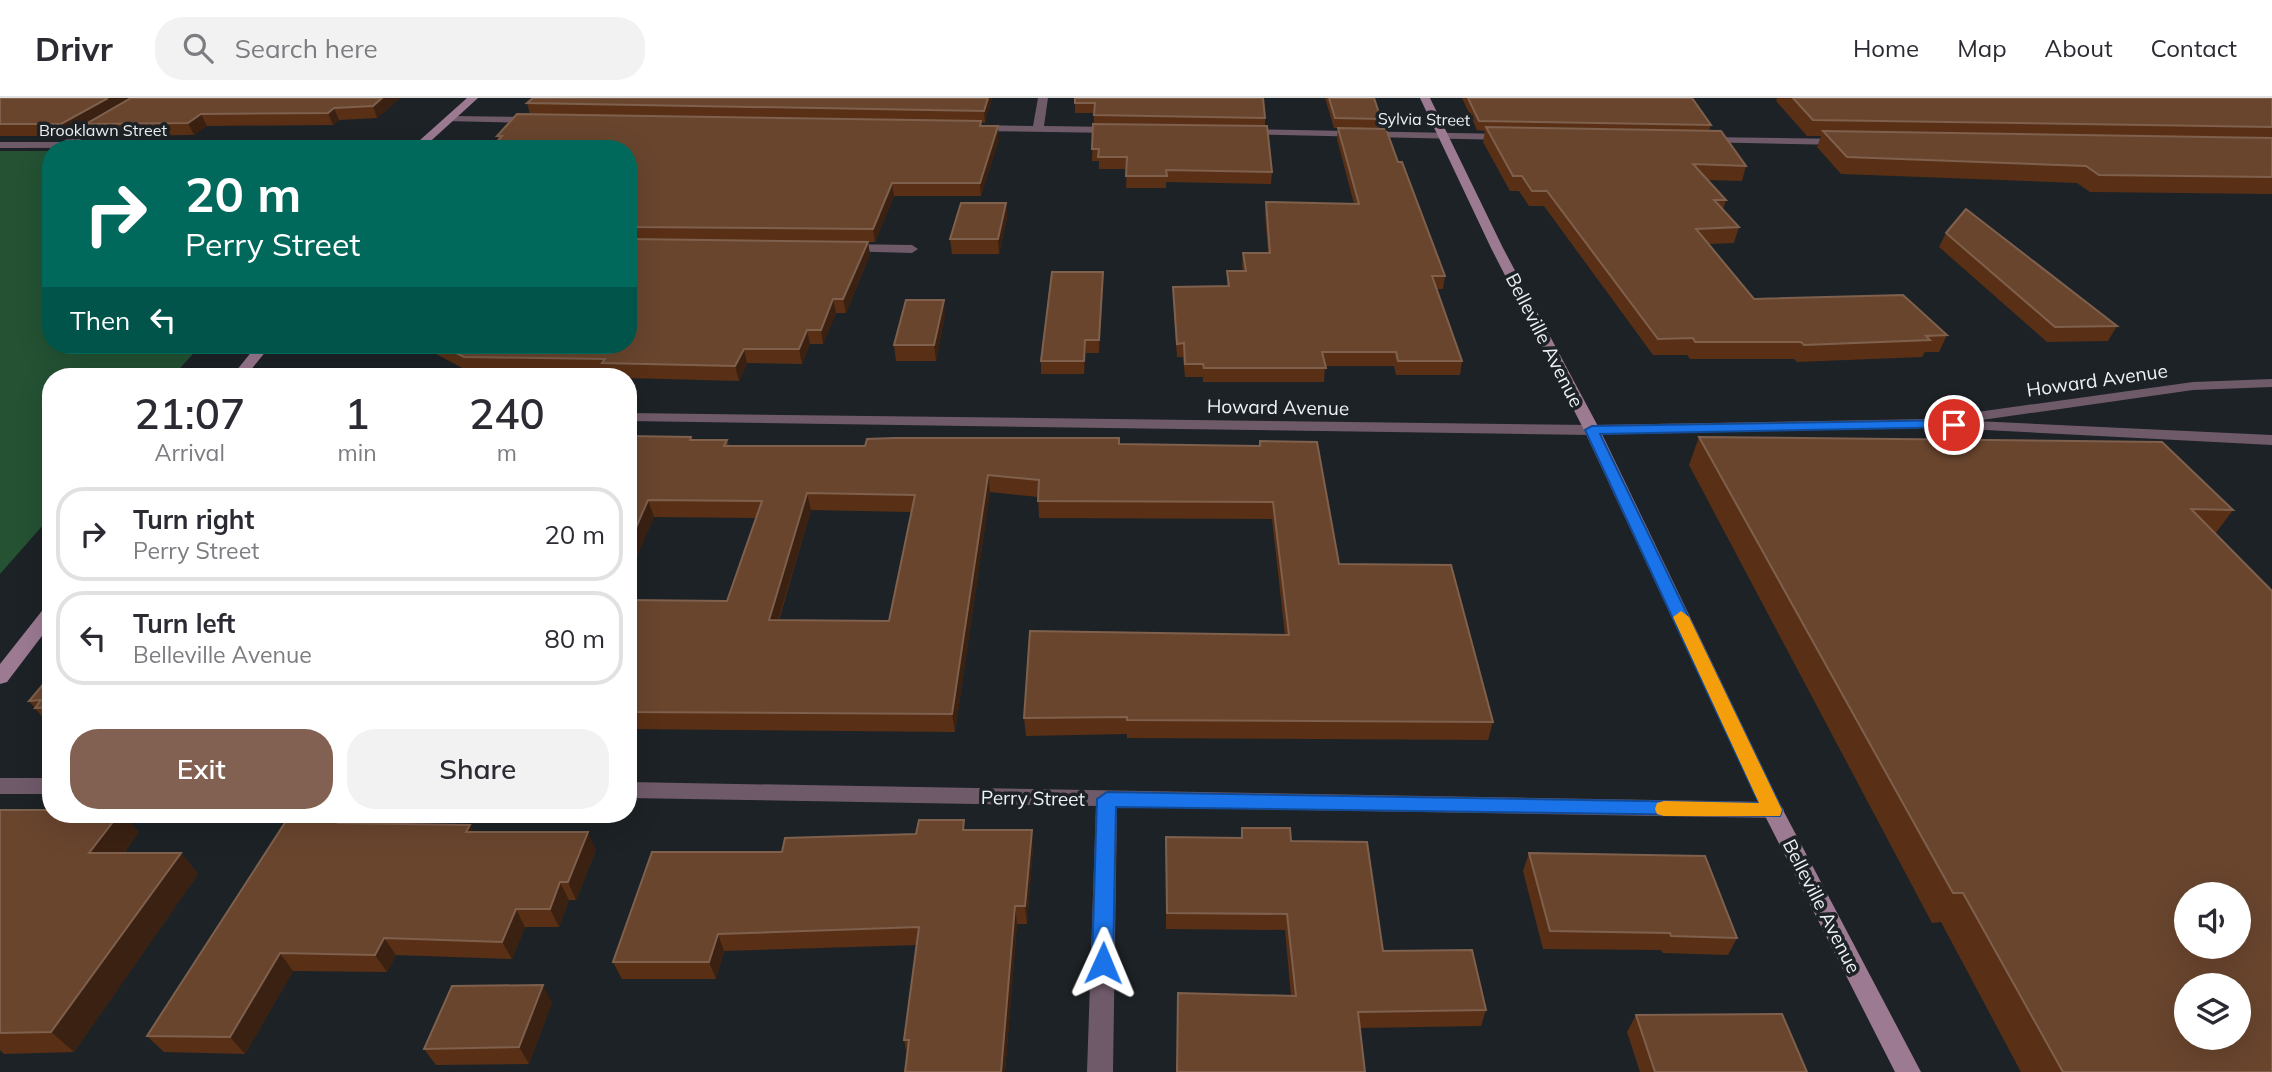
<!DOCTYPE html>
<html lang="en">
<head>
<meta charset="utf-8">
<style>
	:root { --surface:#fff; --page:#f2f2f3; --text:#2b2b33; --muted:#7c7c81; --line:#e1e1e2; --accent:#836152 }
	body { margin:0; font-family:Mulish,sans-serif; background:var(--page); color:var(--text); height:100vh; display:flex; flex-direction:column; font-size:26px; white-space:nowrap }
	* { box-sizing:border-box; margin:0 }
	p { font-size:23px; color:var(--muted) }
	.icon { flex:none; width:38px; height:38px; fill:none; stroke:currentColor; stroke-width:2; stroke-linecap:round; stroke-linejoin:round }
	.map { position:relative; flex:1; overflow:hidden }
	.sheet { position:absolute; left:42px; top:270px; width:595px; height:455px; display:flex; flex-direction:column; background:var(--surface); border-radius:28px; box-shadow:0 7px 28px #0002 }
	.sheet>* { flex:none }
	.guide { position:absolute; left:42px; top:42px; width:595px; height:214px; border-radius:28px; box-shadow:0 7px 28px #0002; background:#00695c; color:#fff; overflow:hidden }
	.buttons { position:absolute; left:2174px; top:784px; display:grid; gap:14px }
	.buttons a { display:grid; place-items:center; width:77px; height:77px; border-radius:50%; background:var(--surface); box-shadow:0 7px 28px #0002; font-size:35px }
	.pin { position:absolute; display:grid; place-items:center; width:60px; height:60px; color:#fff; margin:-30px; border:4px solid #fff; border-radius:50%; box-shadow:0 2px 7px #0007 }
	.me { position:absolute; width:77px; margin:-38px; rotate:1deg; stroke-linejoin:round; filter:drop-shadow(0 0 5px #0008) }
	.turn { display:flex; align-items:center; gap:24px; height:147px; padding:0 28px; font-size:32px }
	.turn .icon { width:91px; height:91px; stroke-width:2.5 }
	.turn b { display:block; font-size:49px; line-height:60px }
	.then { display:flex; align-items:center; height:66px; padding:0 28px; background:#0003; gap:14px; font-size:26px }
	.eta { display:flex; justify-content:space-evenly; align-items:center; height:119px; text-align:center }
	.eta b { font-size:42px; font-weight:600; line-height:49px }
	.cta { display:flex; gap:14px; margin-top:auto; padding:14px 28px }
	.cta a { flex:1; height:80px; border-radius:28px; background:var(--accent); color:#fff; font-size:28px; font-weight:600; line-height:80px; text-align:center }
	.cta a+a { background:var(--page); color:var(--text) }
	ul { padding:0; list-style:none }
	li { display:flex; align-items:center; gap:21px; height:94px; margin:0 14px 10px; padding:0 14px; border:4px solid var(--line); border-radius:28px }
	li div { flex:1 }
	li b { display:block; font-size:26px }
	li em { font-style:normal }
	header { display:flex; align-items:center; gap:42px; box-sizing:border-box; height:98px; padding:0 35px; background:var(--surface); border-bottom:2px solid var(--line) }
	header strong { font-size:33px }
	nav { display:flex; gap:38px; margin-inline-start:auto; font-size:24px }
	.search { width:490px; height:63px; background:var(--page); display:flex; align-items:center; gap:18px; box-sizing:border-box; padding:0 24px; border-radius:28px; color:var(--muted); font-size:26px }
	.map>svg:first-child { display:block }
	.green { fill:#245233 }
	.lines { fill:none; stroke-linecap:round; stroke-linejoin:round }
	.minor { fill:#6f5a69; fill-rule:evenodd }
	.secondary { fill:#9b7a92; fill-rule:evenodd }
	.wall { fill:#593016; fill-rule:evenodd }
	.shaded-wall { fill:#3a2112 }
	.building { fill:#69452e; stroke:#7e604d; stroke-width:2; fill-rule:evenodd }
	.route { fill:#1a73e8; stroke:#114b97; stroke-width:2 }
	.slow { fill:#f59e0b }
	.labels { text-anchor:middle; stroke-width:7; stroke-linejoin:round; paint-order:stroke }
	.far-street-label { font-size:16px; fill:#eef2f5; stroke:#1d2226 }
	.street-label { font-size:19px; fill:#eef2f5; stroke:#1d2226 }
</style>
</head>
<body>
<header>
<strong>Drivr</strong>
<div class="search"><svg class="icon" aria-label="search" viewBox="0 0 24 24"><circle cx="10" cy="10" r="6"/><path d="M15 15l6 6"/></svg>Search here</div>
<nav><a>Home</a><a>Map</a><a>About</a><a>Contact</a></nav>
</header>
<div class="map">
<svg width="2272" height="974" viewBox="0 0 2272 974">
	<rect width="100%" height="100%" fill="#1d2226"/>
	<!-- green -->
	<path class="green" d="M0 53H51V247H201L173 278H51V418L0 476Z"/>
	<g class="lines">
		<!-- minor -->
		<path class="minor" d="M140 0H152L77 44 417 46 422 49 0 50V44H62Z
			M1038 0H1048L1044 28 1115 29 1120 32 1115 35 975 33 970 30 975 27 1033 28Z
			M450 18 534 19 539 22 534 25 446 23V19Z
			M1245 31 1507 36 1512 39 1507 42 1241 36V32Z
			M1703 39 1843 41 1848 44 1843 47 1699 44V40Z
			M845 146 912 147 918 151 912 155 841 153 839 150Z
			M2272 281V289L2193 292 1975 323 2272 337V347L1928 329 1592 337 628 323V315L1592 327 1928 321 1966 322 1963 319 1970 315 2193 284Z
			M0 680H51V696H0Z
			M628 684 1773 704 1780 706 1784 712 1780 718 1773 720 1117 709 1113 974H1087L1096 708 628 700Z"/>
		<!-- secondary -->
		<path class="secondary" d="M467 0H478L422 51H410Z
			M1420 0H1430L1503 150 1600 332 1783 712 1921 974H1895L1762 712 1584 332 1491 150Z
			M257 247H271L246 278H232Z
			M51 507V526L7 584 0 586V566L45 509Z"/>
	</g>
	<!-- wall -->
	<path class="wall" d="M0 0H400L377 20 339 22 333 27 207 28 194 37 92 38 87 27 67 38H0Z
		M992 0 985 25 981 24 982 28 999 41 981 98H894L875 144H868L870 157 846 215H836L823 246H810L802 266 747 265 739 283 628 280V278H607L606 275 470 274 419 247H628V51L498 42 497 38 530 16 527 5Z
		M1075 0 1265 20V28L1272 74 1271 86 1166 84V90H1126L1127 71H1099V63H1092L1094 15H1075Z
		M1325 0H1374L1381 21 1380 31 1398 64 1445 178 1443 191H1436L1462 263 1460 277H1396L1394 268H1325L1324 284H1203V279H1185L1183 259H1177L1173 202V189L1227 188V173H1243L1242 168 1243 155H1268L1265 116 1266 104 1354 106 1337 41 1338 30H1334Z
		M1462 0H1692L1711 27 1709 33 1746 68 1742 83 1707 82 1726 102 1723 112 1739 129 1734 145 1708 146 1754 201 1947 237 1939 254H1925L1922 259 1797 264 1794 261H1690L1687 257H1653L1544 108H1529L1519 93H1510L1483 44 1485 33 1477 32Z
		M1777 0H2272V96L2090 94 2077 85 1841 76 1817 49 1821 38H1807L1776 3Z
		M1006 105 1007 120 999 156H952L950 141Z
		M1946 135 2117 228 2108 243 2047 244 1939 149Z
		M1103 174 1099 255H1086L1084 276H1041V263Z
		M945 217 936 263H896L894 247Z
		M628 338 692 342H727L729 348 1119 346 1259 348 1260 343 1339 466 1493 624 1488 642 1127 640V636L1026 638 1024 620 1285 537 1272 421 1039 420 1038 399 990 394 955 634 628 631V502L727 503 756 420 654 419 628 479ZM811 412 911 414 889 523 779 522Z
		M1699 339 2233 412 2215 436 2272 974H2021L1941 824 1932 825 1689 367Z
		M51 577V627H49L29 603Z
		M0 712 139 734 124 755H181L198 776 74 954 4 956 0 952Z
		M344 726 474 734 596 752 576 802H569L559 829H525L512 861 396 857 387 874 293 873 245 956 164 954 147 938Z
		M1242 730 1291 743 1383 853 1486 912 1481 928 1360 930 1365 974H1177L1178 895 1291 898 1285 832 1166 831V757L1241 740Z
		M966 732 1033 749 1027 826H1017L1005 974H905L907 956 904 942 917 847 724 853 716 881H622L613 864 782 754 916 736Z
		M1529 755 1737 840 1728 857 1663 855 1661 852 1543 851 1523 773Z
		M552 904 529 966 436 967 424 951Z
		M1636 917 1807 974H1640L1627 934Z"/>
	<!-- shaded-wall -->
	<path class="shaded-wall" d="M108 0H135L86 26 87 27 67 38 61 26Z
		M382 0H400L377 20 373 8Z
		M988 0H992L985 25 984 13Z
		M334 10 339 22 333 27 328 15Z
		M201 16 207 28 194 37 188 25Z
		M998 28 999 41 981 98 980 85Z
		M892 85 894 98 875 144 873 131Z
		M1006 105 1007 120 999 156 998 141Z
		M868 144 870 157 846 215 843 201Z
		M1103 174V187L1099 255V242Z
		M833 201 836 215 823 246 821 232Z
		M944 202 945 217 936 263 934 247Z
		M807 232 810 246 802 266 799 251Z
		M1085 242 1086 255 1084 276V263Z
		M744 251 747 265 739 283 735 268Z
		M988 377 990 394 955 634 952 616Z
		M807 395 811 412 773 539 769 522Z
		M648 402 654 419 628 479V448Z
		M119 716H124L139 734 108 776 89 755Z
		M470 727 479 744 466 734Z
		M1032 732 1033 749 1027 826 1025 808Z
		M588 734 596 752 576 802 568 784Z
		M181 755 198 776 74 954 51 934Z
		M560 784 569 802 559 829 550 811Z
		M1015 808 1017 826 1005 974H1001Z
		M516 811 525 829 512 861 502 844Z
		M718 836 724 853 716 881 709 864Z
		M384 840 396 857 387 874 375 857Z
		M280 855 293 873 245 956 230 939Z
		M543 887 552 904 529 966 519 949Z"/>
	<!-- building -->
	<path class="building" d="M0 0H108L61 26H0Z
		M131 0H382L373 8 334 10 328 15 201 16 188 25 86 26Z
		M533 0H988L984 13 527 5Z
		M1075 0H1263L1265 20 1094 17 1095 5H1075Z
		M1329 0H1374L1381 21 1335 20Z
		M1468 0H1692L1711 27 1479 23Z
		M1793 0H2272V29L1813 22Z
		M517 16 981 23 980 28H998L980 85H892L873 131 628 129V51H491L502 38H497Z
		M1093 26 1267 28 1272 74 1166 72 1167 78H1126L1127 59H1098L1099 51H1092Z
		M1486 29 1721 33 1746 68 1693 66 1726 102H1714L1739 129 1696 131 1754 201 1903 197 1947 237 1926 238 1930 242 1804 247 1801 244H1695L1693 240 1658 241 1547 93H1532L1522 78H1513Z
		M1338 30 1386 31 1398 64H1402L1445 178H1432L1462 263H1398L1396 254H1322L1326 270H1204L1203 266H1185L1184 245 1177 246 1173 189 1229 188 1227 173H1246L1243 155H1270L1266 104 1359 106Z
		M1823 33 2272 40V79L2099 77 2086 68 1847 59Z
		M961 105H1006L998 141H950Z
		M1966 111 2117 228 2055 229 1946 135Z
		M628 141 868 144 843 201H833L821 232H807L799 251H744L735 268 602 265 605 261 464 259 440 247H628Z
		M1052 174H1103L1099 242H1085L1084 263H1041Z
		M906 202H944L934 247H894Z
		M628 338 691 339 690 342H727L724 348H865L867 341 894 340H1119V346L1260 348V343L1317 344 1339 466 1451 467 1493 624 1127 622V619L1024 620 1030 533 1289 537 1273 404 1038 403 1039 382 988 377 952 616 628 614V502L727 503 762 403 648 402 628 448ZM807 395 915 397 889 523 769 522Z
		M1699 339 2162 344 2233 412 2191 411 2272 493V974H2063L1963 795H1953ZM2186 796H2238V849H2186ZM2186 887H2238V940H2186Z
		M51 577V609L35 610 41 602 29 603Z
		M0 712H51V716H119L89 755H181L51 934 0 935Z
		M288 720H340L338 725 470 727 466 734H588L568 784H560L550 811H516L502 844 384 840 375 857 280 855 230 939 147 938Z
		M919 722H964L963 732H1032L1025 808H1015L1001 974H905L909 942H904L919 829 718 836 709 864H613L652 754H782L785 740 916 736Z
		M1242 730H1290L1291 743 1367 744 1383 853 1472 852 1486 912 1358 914 1365 974H1177L1178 895 1296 898 1287 816 1167 815 1166 739 1242 740Z
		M1529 755 1705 758 1737 840 1671 838 1670 835 1550 833Z
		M543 887 519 949 424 951 452 888Z
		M1782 916 1807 974H1655L1636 917Z"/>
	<!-- route -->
	<path class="route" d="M1954 322 1959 324V329L1600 336 1782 712 1780 718 1116 709 1113 865 1110 872 1103 874 1095 872 1092 865 1097 701 1107 694 1759 705 1585 332 1592 328Z"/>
	<!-- slow -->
	<path class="slow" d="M1681 513 1689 519 1782 712 1780 718H1664L1657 716 1655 711 1657 705 1664 703 1759 705 1673 519Z"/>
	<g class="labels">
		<!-- far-street labels -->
		<g class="far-street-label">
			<text transform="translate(1424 21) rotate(1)" y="6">Sylvia Street</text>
			<text x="103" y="38">Brooklawn Street</text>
		</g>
		<!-- street labels -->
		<g class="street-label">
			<text transform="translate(1545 242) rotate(63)" y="7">Belleville Avenue</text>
			<text transform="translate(2097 282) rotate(-8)" y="7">Howard Avenue</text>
			<text transform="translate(1278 309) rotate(1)" y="7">Howard Avenue</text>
			<text transform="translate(1033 700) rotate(1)" y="7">Perry Street</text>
			<text transform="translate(1822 808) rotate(63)" y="7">Belleville Avenue</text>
		</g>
	</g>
</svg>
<div class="buttons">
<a><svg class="icon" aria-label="sound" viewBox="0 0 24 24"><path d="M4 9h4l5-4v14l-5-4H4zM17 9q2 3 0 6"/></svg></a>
<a><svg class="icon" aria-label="layers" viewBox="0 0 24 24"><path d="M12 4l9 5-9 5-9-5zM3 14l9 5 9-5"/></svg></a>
</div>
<div class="pin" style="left:1954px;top:327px;background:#d93025"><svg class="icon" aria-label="arrive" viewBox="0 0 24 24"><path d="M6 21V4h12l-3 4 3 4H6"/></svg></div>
<svg class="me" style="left:1103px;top:865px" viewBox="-20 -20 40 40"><path d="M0-17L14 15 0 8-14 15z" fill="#1a73e8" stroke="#fff" stroke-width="4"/></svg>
<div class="guide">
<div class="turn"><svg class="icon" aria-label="right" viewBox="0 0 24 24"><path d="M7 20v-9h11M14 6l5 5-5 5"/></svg><div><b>20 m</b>Perry Street</div></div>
<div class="then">Then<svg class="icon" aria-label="left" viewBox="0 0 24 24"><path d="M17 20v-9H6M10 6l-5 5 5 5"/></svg></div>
</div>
<section class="sheet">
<div class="eta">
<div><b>21:07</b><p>Arrival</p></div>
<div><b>1</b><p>min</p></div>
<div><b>240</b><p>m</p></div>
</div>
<ul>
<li><svg class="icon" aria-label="right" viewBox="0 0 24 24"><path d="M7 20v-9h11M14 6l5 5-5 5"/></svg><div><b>Turn right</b><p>Perry Street</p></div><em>20 m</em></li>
<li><svg class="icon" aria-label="left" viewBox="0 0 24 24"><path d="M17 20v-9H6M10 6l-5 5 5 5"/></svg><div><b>Turn left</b><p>Belleville Avenue</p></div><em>80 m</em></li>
</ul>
<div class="cta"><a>Exit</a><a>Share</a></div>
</section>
</div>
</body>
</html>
